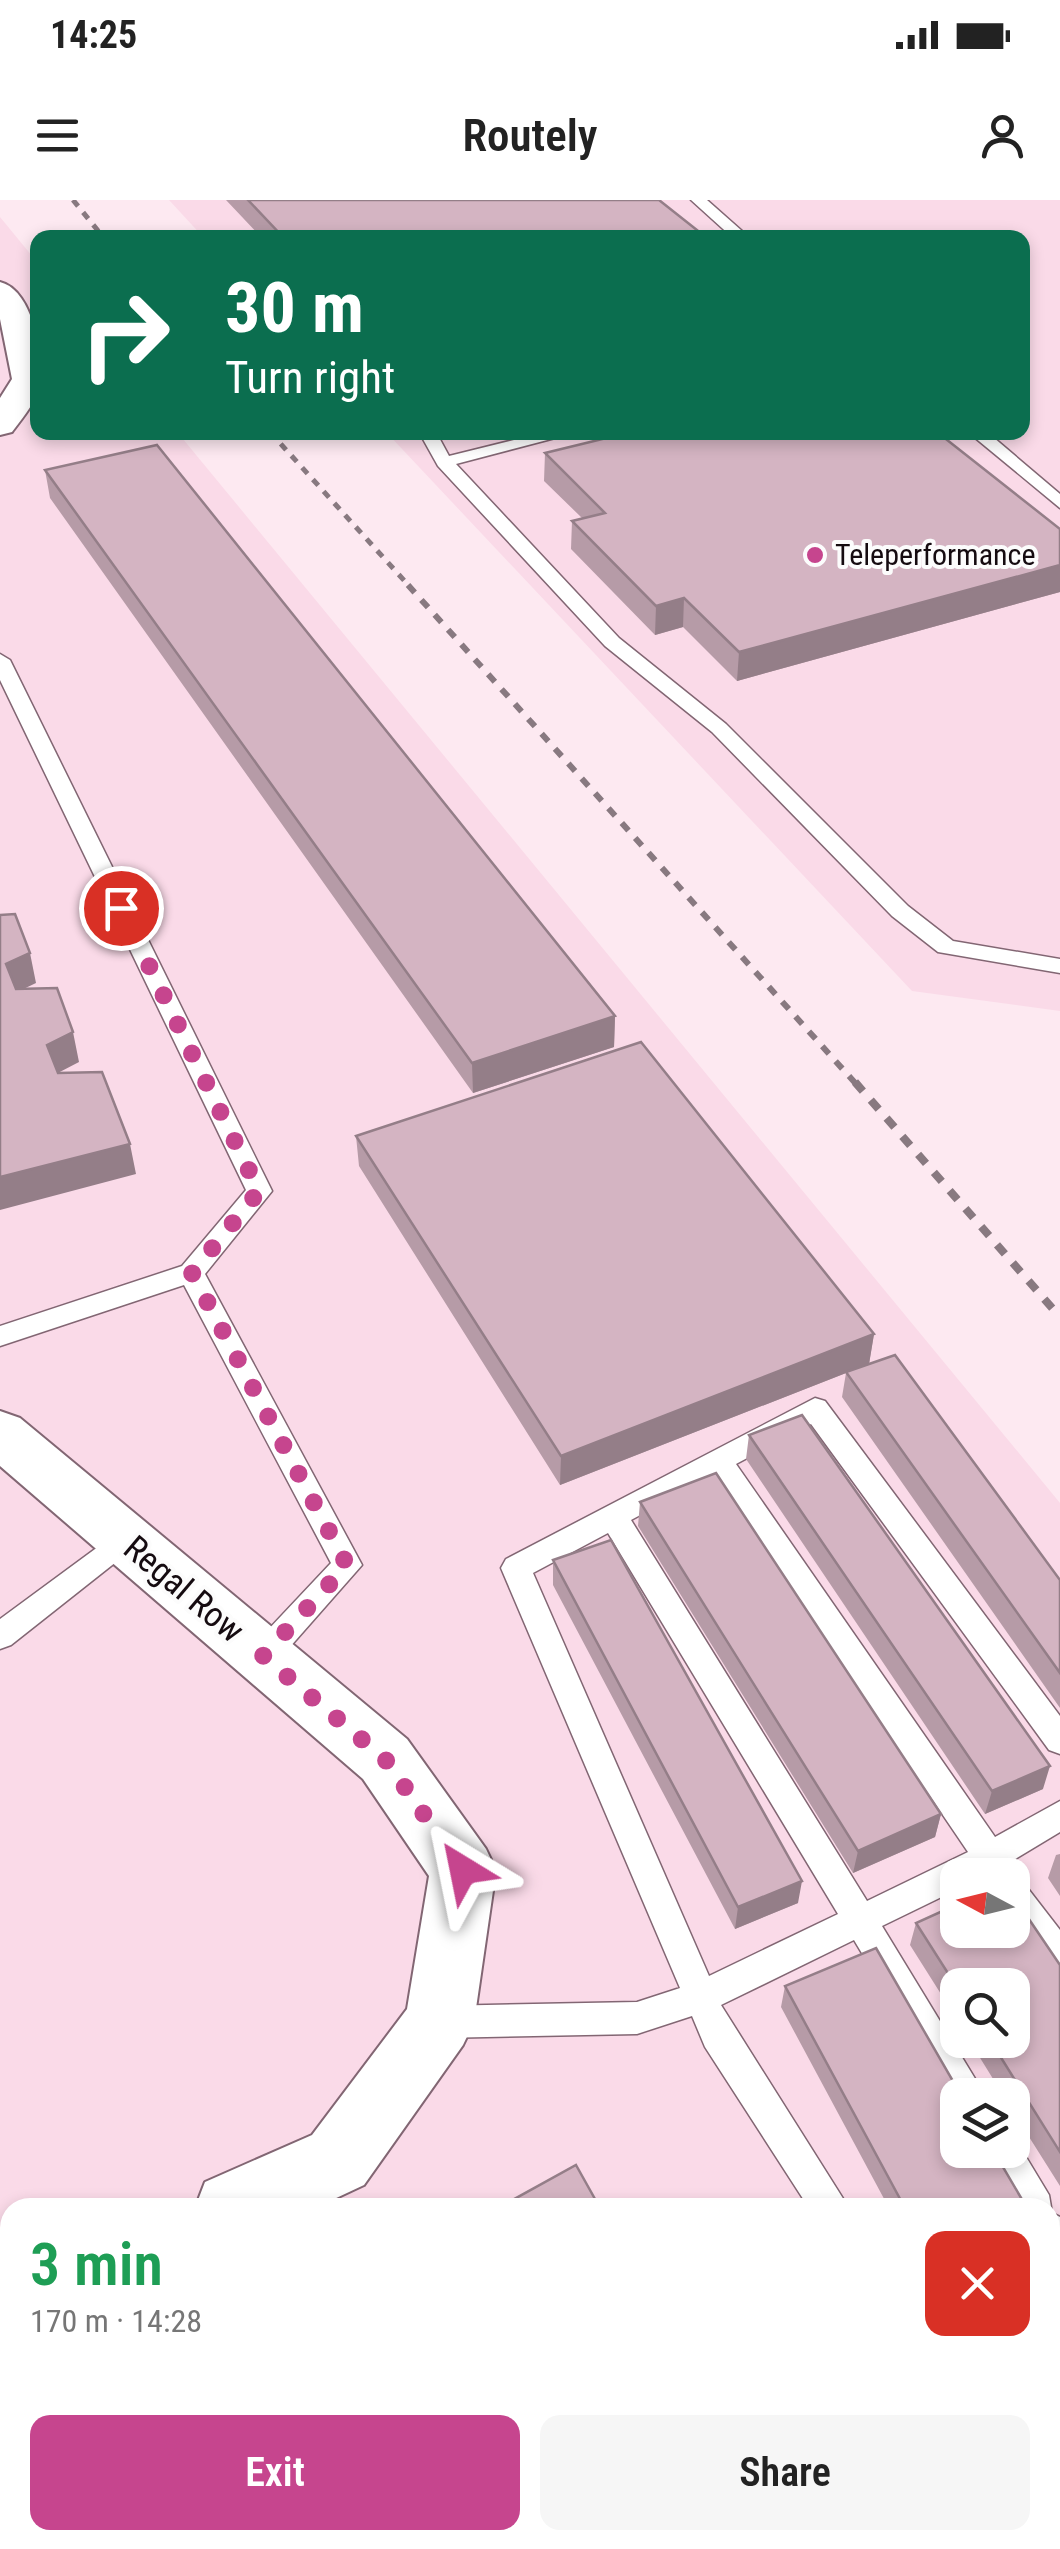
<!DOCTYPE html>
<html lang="en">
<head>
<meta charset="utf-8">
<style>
	:root { --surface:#fff; --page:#f6f6f6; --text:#222; --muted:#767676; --accent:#c6458e }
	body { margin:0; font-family:"Roboto Condensed",sans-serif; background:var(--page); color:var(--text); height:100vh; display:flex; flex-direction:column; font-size:38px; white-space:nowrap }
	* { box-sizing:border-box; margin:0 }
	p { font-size:32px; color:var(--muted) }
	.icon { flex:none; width:55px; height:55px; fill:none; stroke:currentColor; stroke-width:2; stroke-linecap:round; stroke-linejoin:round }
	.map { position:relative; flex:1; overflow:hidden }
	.side { position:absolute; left:0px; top:1998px; width:1060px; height:352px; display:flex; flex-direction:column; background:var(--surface); border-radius:30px 30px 0 0; box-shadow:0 5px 15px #0003 }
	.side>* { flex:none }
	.hud { position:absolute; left:30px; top:30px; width:1000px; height:210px; border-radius:20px; box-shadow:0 5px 15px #0003; background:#0b6e4f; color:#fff; overflow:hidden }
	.needle { width:65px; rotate:277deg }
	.tools { position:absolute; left:940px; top:1658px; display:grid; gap:20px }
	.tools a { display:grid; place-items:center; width:90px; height:90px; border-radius:20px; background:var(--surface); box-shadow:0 5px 15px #0003; font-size:50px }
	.pin { position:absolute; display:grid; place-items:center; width:85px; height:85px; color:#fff; margin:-42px; border:5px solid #fff; border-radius:50%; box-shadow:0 2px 10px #0007 }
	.me { position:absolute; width:110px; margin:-55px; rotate:325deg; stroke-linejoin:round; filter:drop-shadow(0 0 8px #0008) }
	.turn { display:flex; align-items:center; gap:35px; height:210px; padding:0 30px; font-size:45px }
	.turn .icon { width:130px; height:130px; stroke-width:2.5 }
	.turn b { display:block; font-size:70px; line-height:85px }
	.round { display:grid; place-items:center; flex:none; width:105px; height:105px; border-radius:20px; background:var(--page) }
	.headline { display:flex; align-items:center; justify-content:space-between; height:170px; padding:0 30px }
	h1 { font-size:60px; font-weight:600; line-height:75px; color:#1e9e55 }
	.cta { display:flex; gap:20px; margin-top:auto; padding:20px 30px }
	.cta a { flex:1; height:115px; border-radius:20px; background:var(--accent); color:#fff; font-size:40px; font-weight:600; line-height:115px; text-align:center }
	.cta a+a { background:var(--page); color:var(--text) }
	.status { display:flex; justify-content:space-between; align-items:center; height:70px; padding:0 50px; background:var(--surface); direction:ltr }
	.status svg { height:28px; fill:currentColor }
	header { display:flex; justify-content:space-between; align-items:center; height:130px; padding:0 30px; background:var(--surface); font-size:45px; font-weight:600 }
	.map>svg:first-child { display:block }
	.built { fill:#fadae8; fill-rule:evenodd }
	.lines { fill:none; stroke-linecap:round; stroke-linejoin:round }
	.service-casing { stroke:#826673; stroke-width:3 }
	.minor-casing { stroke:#826673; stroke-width:4 }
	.service { fill:#fff; fill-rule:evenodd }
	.minor { fill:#fff; fill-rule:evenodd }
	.rail-far2 { stroke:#887980; stroke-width:5; stroke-dasharray:8 8; stroke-linecap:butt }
	.rail-far1 { stroke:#887980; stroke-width:6; stroke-dasharray:10 10; stroke-linecap:butt }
	.rail { stroke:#887980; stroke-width:8; stroke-dasharray:12 12; stroke-linecap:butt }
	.wall { fill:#b69ba7 }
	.shaded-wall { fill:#947e88 }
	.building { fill:#d4b4c2; stroke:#947e88; stroke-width:2.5 }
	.route { stroke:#c6458e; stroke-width:18; stroke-dasharray:0 32.4 }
	.poi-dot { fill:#c6458e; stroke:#fcfcfc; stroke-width:4 }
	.labels { text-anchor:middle; stroke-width:8; stroke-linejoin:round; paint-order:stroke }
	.far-poi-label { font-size:30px; fill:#150b10; stroke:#fcfcfc; text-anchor:start }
	.street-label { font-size:35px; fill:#150b10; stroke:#fcfcfc }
</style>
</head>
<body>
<div class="status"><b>14:25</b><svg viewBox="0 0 49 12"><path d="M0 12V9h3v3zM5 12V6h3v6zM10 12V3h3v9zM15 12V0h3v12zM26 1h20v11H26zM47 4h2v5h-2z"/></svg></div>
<header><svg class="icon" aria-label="menu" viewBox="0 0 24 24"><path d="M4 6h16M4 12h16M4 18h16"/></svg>Routely<svg class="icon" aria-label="person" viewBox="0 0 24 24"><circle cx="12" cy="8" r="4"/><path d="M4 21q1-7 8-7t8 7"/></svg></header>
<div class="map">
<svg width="1060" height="2349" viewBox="0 0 1060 2349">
	<rect width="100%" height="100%" fill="#fde9f1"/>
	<!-- built -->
	<path class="built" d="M169 0H1060V811L912 791 387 233 1022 232V38H204Z
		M0 17 37 62 38 232 178 233 1060 1303V2349H0ZM958 1675H1012V1730H958ZM958 1785H1012V1840H958ZM958 1895H1012V1950H958ZM10 2008H1050V2340H10Z"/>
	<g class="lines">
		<!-- service casing -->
		<g class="service-casing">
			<path id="service" d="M691 0H707L750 38H733Z
				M419 232H436L449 256 546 232H578L456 264 619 438 726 524 908 706 953 741 1060 759V773L938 752 892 716 712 532 605 446 438 266Z
				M968 232H987L1060 294V308Z
				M0 454 10 460 272 991 205 1074 362 1365 274 1465 263 1469 252 1465 248 1456 252 1447 331 1363 184 1085 0 1146V1126L182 1066 246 990 0 480Z
				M815 1198 825 1201 1060 1516V1554L1049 1550 811 1224 736 1264 995 1637 1060 1601V1632L1012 1661 1019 1677 1060 1730V1774L1048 1769 1012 1717V1675H958V1689L882 1726 985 1895H958L954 1907 854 1740 721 1805 849 2008H809L705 1847 692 1816 637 1834 439 1838 427 1834 422 1822 427 1810 439 1806 637 1802 680 1788 501 1368 506 1359ZM713 1276 968 1652 867 1701 631 1320ZM608 1333 838 1714 709 1776 533 1373Z
				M125 1327 135 1331 140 1339 135 1347 11 1445 0 1449V1419Z
				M1014 1937 1049 1995 1052 2013 1060 2017V2066L1050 2061V2008H1015L983 1950H1012Z
				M1050 2322 1060 2326V2349H1030L1026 2340H1050Z
				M189 2340H242L238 2349H185Z
				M368 2340H408L411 2349H371Z
				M765 2340H806L810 2349H769Z"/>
		</g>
		<!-- minor casing -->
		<g class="minor-casing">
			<path id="minor" d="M0 82C34 90 46 162 37 192 34 205 20 221 12 232L0 235V198L12 179 0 119Z
				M0 1211 20 1218 407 1539 486 1649 496 1670 474 1822 463 1845 364 1985 315 2008H195L205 1982 312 1935 407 1809 429 1676 363 1579 0 1266Z
				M10 2100V2181L0 2185V2104Z"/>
		</g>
		<!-- service -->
		<use href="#service" class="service"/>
		<!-- minor -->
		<use href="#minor" class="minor"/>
		<!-- rail-far2 -->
		<path class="rail-far2" d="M73 0 104 38
			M270 232 410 387"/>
		<!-- rail-far1 -->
		<path class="rail-far1" d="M408 385 857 885"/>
		<!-- rail -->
		<path class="rail" d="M855 882 1060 1117"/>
	</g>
	<!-- wall -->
	<path class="wall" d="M226 0H659L707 38H262Z
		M545 253 1060 329V392L737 481 683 427 655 435 571 349 572 321 582 318 544 281Z
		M45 270 615 816 614 847 473 893 50 298Z
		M356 936 874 1134 869 1164 1060 1380V1508L842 1197 846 1173 560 1285 359 966Z
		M749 1235 1043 1589 985 1614 746 1259Z
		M640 1302 941 1614 935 1637 853 1673 638 1326Z
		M553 1360 798 1703 735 1729 553 1385Z
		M1060 1654V1696L1048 1678 1056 1655Z
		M916 1723 1060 1765V1986L1012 1910V1895H1003L969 1840H1012L958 1785V1821L910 1745Z
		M785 1786 1027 2008H889L781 1807Z
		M1050 2048 1060 2065V2325L1050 2306Z
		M513 2340H741L745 2349H516Z"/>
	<!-- shaded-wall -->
	<path class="shaded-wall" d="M1060 365V392L737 481 739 452Z
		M684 398 683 427 655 435 656 406Z
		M30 753 36 783 13 794 6 764Z
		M615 816 614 847 473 893 472 863Z
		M73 832 79 862 54 875 47 845Z
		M130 944 136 974 0 1010V977Z
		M874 1134 869 1164 560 1285 561 1256Z
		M1050 1566 1043 1589 985 1614 992 1591Z
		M941 1614 935 1637 853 1673 858 1651Z
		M802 1681 798 1703 735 1729 738 1707Z"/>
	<!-- building -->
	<path class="building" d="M248 0H659L707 38H284Z
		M631 232H937L1060 329V365L739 452 684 398 656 406 572 321 605 313 545 253Z
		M157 245 615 816 472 863 45 270Z
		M15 714 30 753 6 764 16 789 57 788 73 832 47 845 58 873 102 872 130 944 0 977V715Z
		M641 842 874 1134 561 1256 356 936Z
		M895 1155 1060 1380V1473L846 1172Z
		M802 1215 1050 1566 992 1591 749 1235Z
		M716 1273 941 1614 858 1651 640 1302Z
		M611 1340 802 1681 738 1707 553 1360Z
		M1012 1694 1060 1765V1952L990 1840H1012V1785H958V1789L916 1723 958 1704V1730H1012Z
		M876 1748 961 1895H958V1950H993L1027 2008H905L785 1786Z
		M576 1965 600 2008H498Z
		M1050 2048 1060 2065V2292L1050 2273Z
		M517 2340H741L745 2349H521Z
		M333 2344 335 2349H322Z"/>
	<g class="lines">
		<!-- route -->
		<path class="route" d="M121 708 259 991 192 1073 347 1365 263 1456 385 1559 463 1670"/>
	</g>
	<!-- markers -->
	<circle class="poi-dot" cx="815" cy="355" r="10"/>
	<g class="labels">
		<!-- far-poi labels -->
		<g class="far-poi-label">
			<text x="835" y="365">Teleperformance</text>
		</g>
		<!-- street labels -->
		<g class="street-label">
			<text transform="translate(184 1389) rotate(40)" y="12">Regal Row</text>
		</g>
	</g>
</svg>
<div class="tools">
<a><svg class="needle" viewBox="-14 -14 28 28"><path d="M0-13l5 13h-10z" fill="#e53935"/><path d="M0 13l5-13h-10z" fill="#767676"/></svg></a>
<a><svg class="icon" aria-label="search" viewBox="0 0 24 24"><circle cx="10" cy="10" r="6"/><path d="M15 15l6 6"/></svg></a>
<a><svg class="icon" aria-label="layers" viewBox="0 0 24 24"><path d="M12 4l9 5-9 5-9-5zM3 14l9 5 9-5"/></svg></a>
</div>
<div class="pin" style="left:121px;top:708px;background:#d93025"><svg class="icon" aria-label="arrive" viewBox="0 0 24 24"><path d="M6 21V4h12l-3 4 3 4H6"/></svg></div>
<svg class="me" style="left:463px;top:1670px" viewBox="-20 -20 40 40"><path d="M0-17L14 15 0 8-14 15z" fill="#c6458e" stroke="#fff" stroke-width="4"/></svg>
<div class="hud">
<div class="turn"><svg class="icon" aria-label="right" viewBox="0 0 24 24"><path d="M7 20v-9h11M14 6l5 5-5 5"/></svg><div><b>30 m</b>Turn right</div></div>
</div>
<section class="side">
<div class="headline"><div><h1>3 min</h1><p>170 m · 14:28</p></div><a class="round" style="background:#d93025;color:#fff"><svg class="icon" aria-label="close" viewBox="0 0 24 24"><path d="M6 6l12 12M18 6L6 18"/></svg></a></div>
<div class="cta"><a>Exit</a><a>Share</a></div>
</section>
</div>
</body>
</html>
